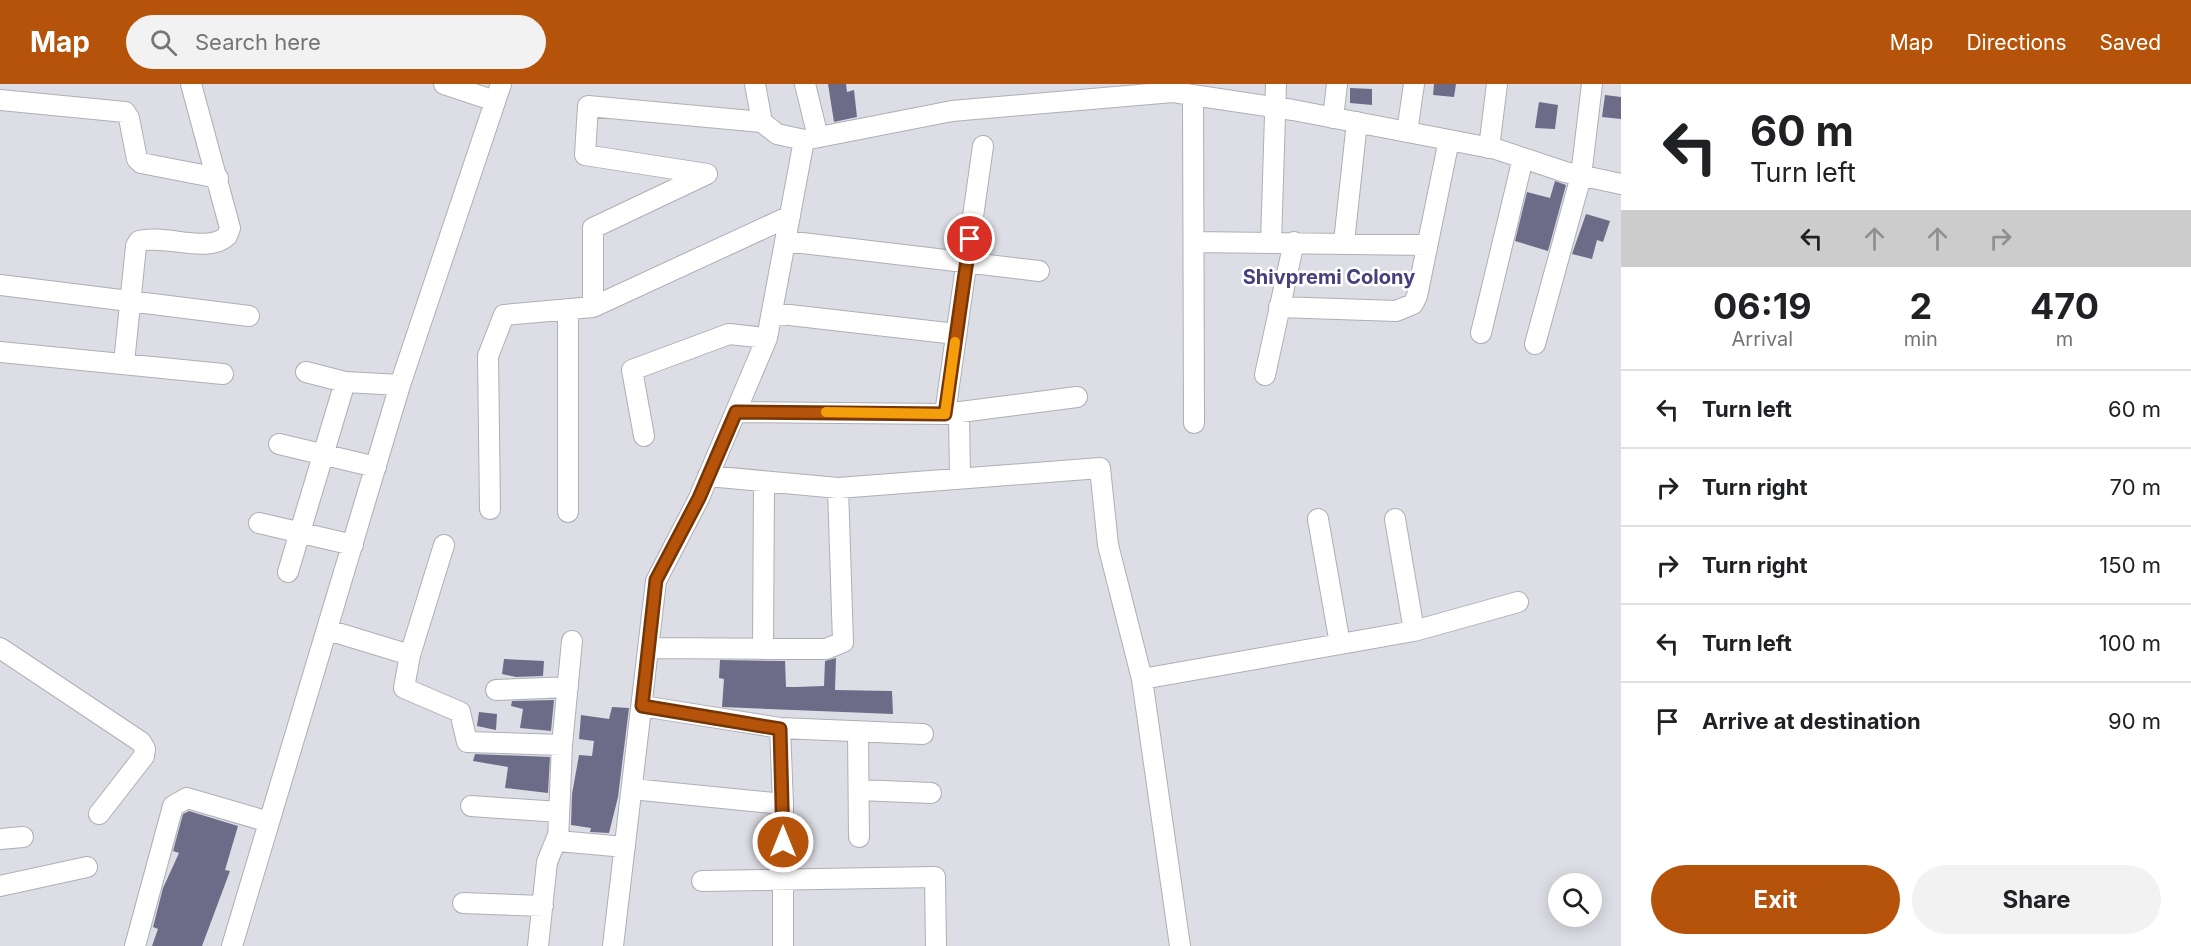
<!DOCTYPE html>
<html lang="en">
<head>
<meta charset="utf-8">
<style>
	:root { --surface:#fff; --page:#f2f2f2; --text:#202124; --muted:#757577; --line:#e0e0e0; --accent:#b45309 }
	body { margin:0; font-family:Inter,sans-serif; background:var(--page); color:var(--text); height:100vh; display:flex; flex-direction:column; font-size:22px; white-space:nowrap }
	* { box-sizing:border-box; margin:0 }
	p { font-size:20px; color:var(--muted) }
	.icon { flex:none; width:33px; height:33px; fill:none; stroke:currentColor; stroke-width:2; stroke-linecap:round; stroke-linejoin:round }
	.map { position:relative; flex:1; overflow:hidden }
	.drawer { display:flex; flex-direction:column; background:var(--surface); width:570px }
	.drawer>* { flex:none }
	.top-card { background:#fff; color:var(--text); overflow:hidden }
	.controls { position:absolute; left:1548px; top:789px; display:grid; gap:12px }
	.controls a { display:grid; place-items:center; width:54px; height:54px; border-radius:50%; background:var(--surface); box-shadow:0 3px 15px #0003; font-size:30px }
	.pin { position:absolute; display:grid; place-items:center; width:51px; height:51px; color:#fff; margin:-26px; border:3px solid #fff; border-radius:50%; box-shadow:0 2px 6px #0007 }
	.me { position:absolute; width:66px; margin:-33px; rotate:0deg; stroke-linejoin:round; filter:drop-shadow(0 0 4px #0008) }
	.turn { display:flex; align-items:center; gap:21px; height:126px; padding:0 30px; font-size:27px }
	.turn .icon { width:78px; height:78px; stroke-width:2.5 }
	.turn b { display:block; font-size:42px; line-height:51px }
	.lanes { display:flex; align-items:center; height:57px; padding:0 30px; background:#0003; justify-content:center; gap:30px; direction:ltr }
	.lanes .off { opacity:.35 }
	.eta { display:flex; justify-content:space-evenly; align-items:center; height:102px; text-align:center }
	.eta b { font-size:36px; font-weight:700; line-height:42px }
	.button { display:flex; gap:12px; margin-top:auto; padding:12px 30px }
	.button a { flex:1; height:69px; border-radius:36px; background:var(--accent); color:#fff; font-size:24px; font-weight:700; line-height:69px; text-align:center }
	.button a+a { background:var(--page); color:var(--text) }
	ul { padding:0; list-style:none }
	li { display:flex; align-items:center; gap:18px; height:78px; padding:0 30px; border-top:2px solid var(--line) }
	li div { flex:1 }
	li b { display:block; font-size:22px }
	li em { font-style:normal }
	header { display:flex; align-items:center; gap:36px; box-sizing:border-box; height:84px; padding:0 30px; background:var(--accent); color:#fff }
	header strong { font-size:28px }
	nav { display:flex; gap:33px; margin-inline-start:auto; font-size:21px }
	.search { width:420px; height:54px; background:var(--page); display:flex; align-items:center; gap:15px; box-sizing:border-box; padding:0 21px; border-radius:33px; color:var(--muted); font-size:22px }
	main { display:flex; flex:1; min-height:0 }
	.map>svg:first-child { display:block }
	.building { fill:#6c6c89 }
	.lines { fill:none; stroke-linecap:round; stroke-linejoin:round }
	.minor-casing { stroke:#aeaeb6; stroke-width:22 }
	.minor { stroke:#fff; stroke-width:20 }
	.route-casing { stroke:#753606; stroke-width:15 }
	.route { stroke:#b45309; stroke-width:10 }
	.slow { stroke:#f59e0b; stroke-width:10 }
	.labels { text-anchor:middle; stroke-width:5; stroke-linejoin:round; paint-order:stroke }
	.neighbourhood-label { font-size:20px; font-weight:bold; fill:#46417e; stroke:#fff }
</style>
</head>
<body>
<header>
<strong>Map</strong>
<div class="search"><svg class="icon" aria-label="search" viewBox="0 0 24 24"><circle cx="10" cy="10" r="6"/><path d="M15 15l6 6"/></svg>Search here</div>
<nav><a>Map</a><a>Directions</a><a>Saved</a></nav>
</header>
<main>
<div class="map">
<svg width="1621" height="862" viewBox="0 0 1621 862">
	<rect width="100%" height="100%" fill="#dddee5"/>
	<!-- building -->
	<path class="building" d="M828 0H846L847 8 854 6 857 33 834 38Z
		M1434 0H1456L1454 13 1433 11Z
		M1350 4 1372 5V21L1350 19Z
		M1605 11 1621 13V35L1602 33Z
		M1539 18 1558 21 1555 45 1535 44Z
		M1555 97 1566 101 1548 167 1515 157 1527 108 1550 114Z
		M1586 130 1610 137 1603 158 1597 156 1592 175 1572 170Z
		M836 574 835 606 892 607 893 630 722 623 724 595 719 594 720 576 785 577 786 603H796L824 602 825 577Z
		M504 575 544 577 543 592 516 593 502 590Z
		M554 616 551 647 520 644 523 625 511 622 512 617Z
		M612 623 629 624 618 713 609 749 590 748 591 744 571 741 572 710 579 671 592 672 594 657 579 655 581 631 609 635Z
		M479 628 497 630 496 646 477 642Z
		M475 670 550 673 548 709 505 704 508 683 473 677Z
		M189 727 238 742 225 786 230 787 202 862H152L158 845 153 843 163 804 179 769 173 767 183 730Z"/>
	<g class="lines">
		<!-- minor casing -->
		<g class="minor-casing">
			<path id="minor" d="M444 0 495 17
				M755 0 762 38 777 50 804 56
				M805 0 818 53
				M1193 11 1194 339
				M0 16 125 28 129 34 137 75 141 79 218 94
				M1333 34 1337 0
				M1407 48 1414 0
				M1489 64 1497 0
				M785 157 1039 187
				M1194 158 1427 161
				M1271 158 1276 0
				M1344 158 1357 38
				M0 201 249 232
				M593 223V144L707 90 585 71 588 22 762 38
				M1279 223 1396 227 1413 220 1417 212 1449 56
				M568 225V428
				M772 229 956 250
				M1481 249 1523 74
				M1535 260 1581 92 1592 0
				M0 268 223 290
				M124 279 136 162 139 157C165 150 208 170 227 152L230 144 191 0
				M306 288 345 298 400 301
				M1265 291 1294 158
				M736 328 945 330 1077 313
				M959 328 960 394
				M945 330 983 62
				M644 352 632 286 729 250 767 254
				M279 360 376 383
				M708 392 838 404 1100 384 1108 461 1142 595 1414 547 1518 518
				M490 425 488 272 504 231 593 223 790 132
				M1318 435 1340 560
				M1395 435 1414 547
				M259 439 353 461
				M288 488 345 298
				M328 546 410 571 404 604 460 628 467 658 562 661
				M572 557 562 661 558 757 625 763
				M0 564 141 658 145 665 144 672 99 730
				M648 564 826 565 843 558 838 404
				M763 565 764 399
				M410 571 444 461
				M1142 595 1180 862
				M496 606 568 603
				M642 622 780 644 923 650
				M780 644 783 720V861
				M858 648 859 753
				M632 705 783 720
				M859 706 931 709
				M471 722 559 728
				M0 755 23 753
				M702 797 935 793 936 862
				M0 802 87 783
				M463 819 543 822
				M135 862 173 722 187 714 269 738
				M232 862 400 301 501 0
				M538 862 547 778 558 751
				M613 862 656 497 699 414 767 254 804 56 952 27 1173 8 1293 26 1496 65 1565 88 1621 100"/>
		</g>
		<!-- minor -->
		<use href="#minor" class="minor"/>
	</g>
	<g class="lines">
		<!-- route casing -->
		<g class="route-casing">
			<path id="route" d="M783 758 780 645 642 622 656 496 699 414 736 328 945 330 970 155"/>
		</g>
		<!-- route -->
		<use href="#route" class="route"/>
		<!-- slow -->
		<path class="slow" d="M826 328 945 330 955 258"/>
	</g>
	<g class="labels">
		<!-- neighbourhood labels -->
		<g class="neighbourhood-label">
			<text x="1329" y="200">Shivpremi Colony</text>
		</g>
	</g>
</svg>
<div class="controls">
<a><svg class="icon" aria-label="search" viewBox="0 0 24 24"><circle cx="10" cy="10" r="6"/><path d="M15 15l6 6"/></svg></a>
</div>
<div class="pin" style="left:970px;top:155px;background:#d93025"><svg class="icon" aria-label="arrive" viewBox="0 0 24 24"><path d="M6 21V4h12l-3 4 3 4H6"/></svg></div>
<svg class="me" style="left:783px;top:758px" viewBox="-20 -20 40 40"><circle r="17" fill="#b45309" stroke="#fff" stroke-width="3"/><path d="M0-11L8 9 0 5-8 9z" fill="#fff"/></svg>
</div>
<section class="drawer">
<div class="top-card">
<div class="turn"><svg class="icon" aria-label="left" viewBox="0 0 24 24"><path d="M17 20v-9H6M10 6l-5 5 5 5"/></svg><div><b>60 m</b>Turn left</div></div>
<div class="lanes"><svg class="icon" aria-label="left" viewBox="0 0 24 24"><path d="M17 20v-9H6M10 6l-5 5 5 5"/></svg><svg class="icon off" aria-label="ahead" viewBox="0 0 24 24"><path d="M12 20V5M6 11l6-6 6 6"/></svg><svg class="icon off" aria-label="ahead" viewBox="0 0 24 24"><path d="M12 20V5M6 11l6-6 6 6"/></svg><svg class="icon off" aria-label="right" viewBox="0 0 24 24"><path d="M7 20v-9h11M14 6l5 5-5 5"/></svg></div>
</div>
<div class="eta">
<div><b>06:19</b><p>Arrival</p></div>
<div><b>2</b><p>min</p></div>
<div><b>470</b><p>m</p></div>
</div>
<ul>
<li><svg class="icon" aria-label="left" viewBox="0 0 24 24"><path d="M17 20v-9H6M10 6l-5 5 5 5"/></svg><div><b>Turn left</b></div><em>60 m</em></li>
<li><svg class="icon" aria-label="right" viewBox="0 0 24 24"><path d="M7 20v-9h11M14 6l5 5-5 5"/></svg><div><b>Turn right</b></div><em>70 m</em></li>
<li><svg class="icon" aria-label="right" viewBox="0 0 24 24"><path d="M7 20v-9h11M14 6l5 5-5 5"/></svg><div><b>Turn right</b></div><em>150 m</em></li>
<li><svg class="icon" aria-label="left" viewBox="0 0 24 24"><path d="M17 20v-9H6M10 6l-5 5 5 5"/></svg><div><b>Turn left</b></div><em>100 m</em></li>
<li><svg class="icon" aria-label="arrive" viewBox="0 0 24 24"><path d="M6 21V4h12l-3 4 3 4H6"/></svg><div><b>Arrive at destination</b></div><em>90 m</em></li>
</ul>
<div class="button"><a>Exit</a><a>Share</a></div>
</section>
</main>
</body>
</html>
